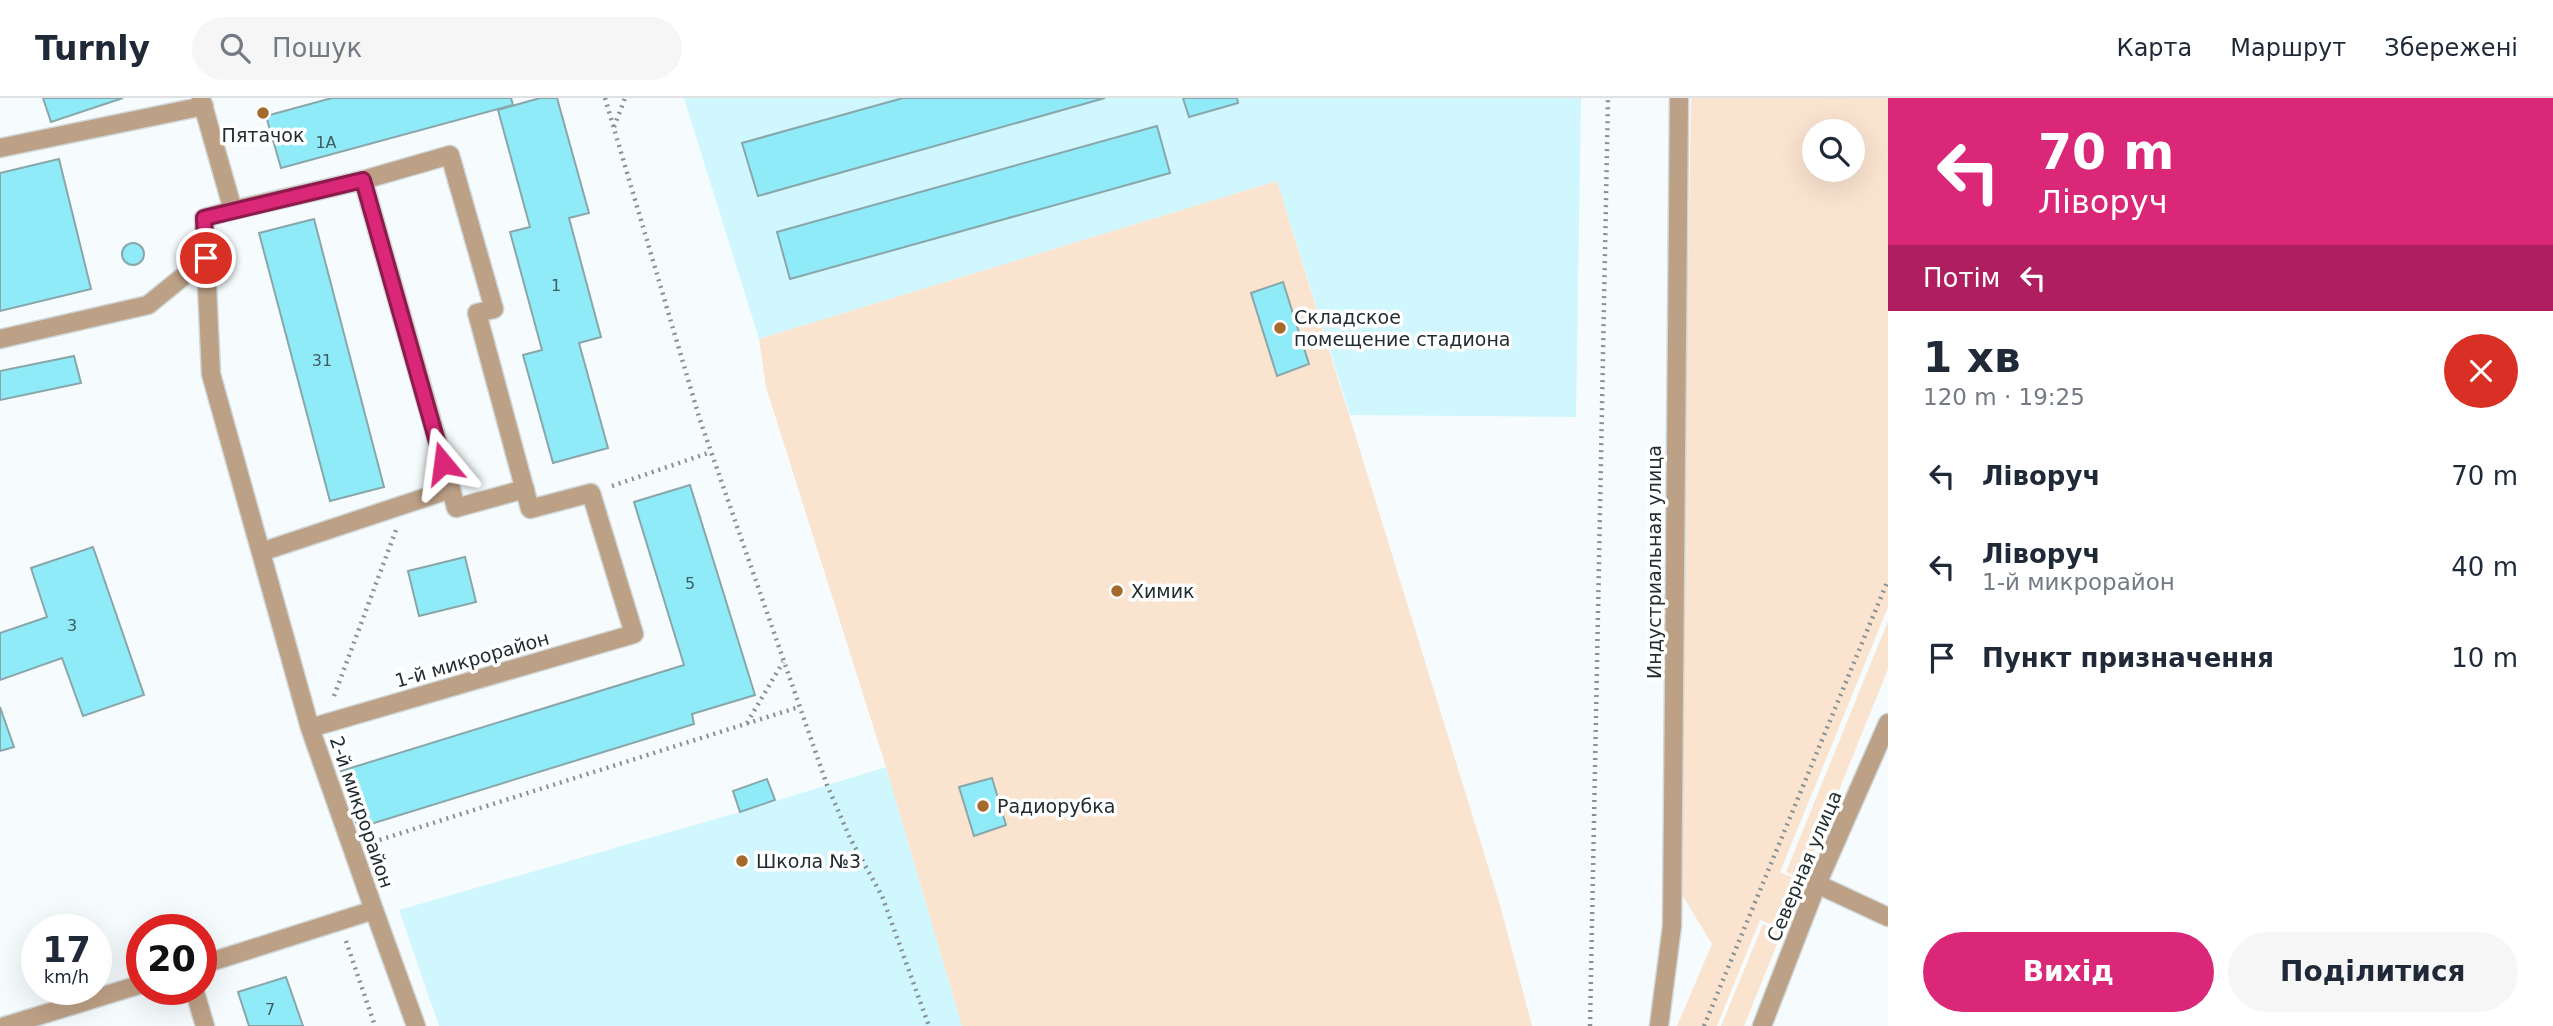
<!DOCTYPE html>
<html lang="uk">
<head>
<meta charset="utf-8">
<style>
	:root { --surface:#fff; --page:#f6f6f7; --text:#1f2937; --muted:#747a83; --line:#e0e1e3; --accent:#db2777 }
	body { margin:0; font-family:"DejaVu Sans",sans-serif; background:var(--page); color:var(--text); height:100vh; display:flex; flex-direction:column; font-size:26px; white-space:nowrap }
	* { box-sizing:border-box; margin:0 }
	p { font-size:23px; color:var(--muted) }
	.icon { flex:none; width:38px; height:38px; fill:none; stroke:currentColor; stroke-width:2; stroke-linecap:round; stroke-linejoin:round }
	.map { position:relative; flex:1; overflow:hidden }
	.details { display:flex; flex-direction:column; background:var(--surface); width:665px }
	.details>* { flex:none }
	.guide { background:#db2777; color:#fff; overflow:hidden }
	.controls { position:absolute; left:1802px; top:21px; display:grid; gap:14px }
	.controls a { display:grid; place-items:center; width:63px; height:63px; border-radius:50%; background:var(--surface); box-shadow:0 7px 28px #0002; font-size:35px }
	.speed { position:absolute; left:21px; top:816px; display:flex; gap:14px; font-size:35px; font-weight:700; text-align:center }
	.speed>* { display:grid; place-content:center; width:91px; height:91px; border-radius:50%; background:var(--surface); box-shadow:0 7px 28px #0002; line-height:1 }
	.speed small { font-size:18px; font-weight:400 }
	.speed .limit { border:10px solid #d22; background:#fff; color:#111 }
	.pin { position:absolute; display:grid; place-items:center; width:60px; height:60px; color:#fff; margin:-30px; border:4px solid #fff; border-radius:50%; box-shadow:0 2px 7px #0007 }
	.me { position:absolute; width:77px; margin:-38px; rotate:344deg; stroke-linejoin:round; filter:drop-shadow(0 0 5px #0008) }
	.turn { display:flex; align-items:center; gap:24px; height:147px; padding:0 35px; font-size:32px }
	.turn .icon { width:91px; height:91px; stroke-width:2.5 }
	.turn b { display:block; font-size:49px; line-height:60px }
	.then { display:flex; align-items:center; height:66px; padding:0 35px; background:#0003; gap:14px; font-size:26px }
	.round { display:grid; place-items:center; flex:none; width:74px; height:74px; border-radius:37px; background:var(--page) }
	.head { display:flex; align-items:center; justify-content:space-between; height:119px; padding:0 35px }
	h1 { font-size:42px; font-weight:700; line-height:52px }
	.action { display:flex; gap:14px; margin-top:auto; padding:14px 35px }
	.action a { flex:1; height:80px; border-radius:42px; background:var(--accent); color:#fff; font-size:28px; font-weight:700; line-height:80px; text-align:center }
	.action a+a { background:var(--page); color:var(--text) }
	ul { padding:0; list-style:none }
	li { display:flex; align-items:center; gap:21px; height:91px; padding:0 35px }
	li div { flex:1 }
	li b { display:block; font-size:26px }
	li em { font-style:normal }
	header { display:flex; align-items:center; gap:42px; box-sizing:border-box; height:98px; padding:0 35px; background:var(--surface); border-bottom:2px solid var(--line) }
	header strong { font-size:33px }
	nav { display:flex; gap:38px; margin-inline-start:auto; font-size:24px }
	.search { width:490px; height:63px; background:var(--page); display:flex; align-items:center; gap:18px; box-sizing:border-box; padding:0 24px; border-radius:38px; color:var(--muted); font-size:26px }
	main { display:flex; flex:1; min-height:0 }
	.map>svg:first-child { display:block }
	.built { fill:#cff7fd }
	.green { fill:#fae4d0; fill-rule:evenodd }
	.building { fill:#90ebf8; stroke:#89a6aa; stroke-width:2 }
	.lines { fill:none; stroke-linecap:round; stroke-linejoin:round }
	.lane-casing { stroke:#d0d7d8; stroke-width:21 }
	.street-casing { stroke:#d0d7d8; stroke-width:21 }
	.path { stroke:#889192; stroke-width:4.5; stroke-dasharray:2 5; stroke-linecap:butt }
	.lane { stroke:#bda186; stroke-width:18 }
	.street { stroke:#bda186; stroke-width:18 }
	.route-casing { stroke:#8e194d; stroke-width:18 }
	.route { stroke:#db2777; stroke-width:12 }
	.poi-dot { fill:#a46b2a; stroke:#fff; stroke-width:2.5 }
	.labels { text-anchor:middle; stroke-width:7; stroke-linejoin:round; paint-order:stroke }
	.number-label { font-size:16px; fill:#3e5c61 }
	.poi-label { font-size:19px; fill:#222d2f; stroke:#fff; text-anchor:start }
	.street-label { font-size:19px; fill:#222d2f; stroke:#fff }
</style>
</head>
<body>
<header>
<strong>Turnly</strong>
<div class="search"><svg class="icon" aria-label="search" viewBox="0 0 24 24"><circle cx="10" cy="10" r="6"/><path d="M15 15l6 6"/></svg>Пошук</div>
<nav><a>Карта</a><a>Маршрут</a><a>Збережені</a></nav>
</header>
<main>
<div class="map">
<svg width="1888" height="928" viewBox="0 0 1888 928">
	<rect width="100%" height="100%" fill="#f6fcfd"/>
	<!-- built -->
	<path class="built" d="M684 0H1581L1576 319 1350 317 1277 83 759 241Z
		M886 669 962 928H439L399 812 740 714Z"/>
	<!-- green -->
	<path class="green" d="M1691 0H1888V509L1780 774 1802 784 1783 831 1760 822 1717 928H1677L1712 846 1682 797 1679 722ZM1815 33H1853V72H1815Z
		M1277 83 1500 807 1532 928H962L886 669 766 289 759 241Z
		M1888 523V571L1803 781 1786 774Z
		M1763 826 1782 834 1744 928H1721Z"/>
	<!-- building -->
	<path class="building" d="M43 0H123L51 24Z
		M332 0H511L513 7 281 70 266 18Z
		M540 0H557L589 115 569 120 601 239 579 245 608 350 553 365 523 257 542 252 510 134 530 129 498 12Z
		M903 0H1105L758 98 742 45Z
		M1183 0H1237L1238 5 1189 19Z
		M1157 28 1170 75 790 181 777 134Z
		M59 61 91 191 0 213V75Z
		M314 121 384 389 330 403 259 135Z
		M122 156a11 11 0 1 1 22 0a11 11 0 1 1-22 0Z
		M1283 184 1309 266 1277 278 1251 195Z
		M74 258 81 285 0 302V273Z
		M690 387 755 597 692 616 694 626 358 730 341 673 684 567 634 404Z
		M93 449 144 597 83 618 62 560 0 582V535L47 519 31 470Z
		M465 459 476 504 419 518 408 473Z
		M0 609 14 649 0 653Z
		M992 680 1006 727 974 738 959 689Z
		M767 681 775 702 740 714 733 693Z
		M286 879 303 928H249L238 894Z"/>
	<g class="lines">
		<!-- lane casing -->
		<g class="lane-casing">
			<path id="lane" d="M201 0 233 112 204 120 211 276 310 630 634 536 591 395 530 411 477 215 494 211 450 57 363 82 233 112
				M0 50 204 8
				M0 241 148 207 206 160
				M451 391 456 410 525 391
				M261 454 451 391 363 82
				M310 630 374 812
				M1817 786 1888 819
				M201 867 374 812 416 928
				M194 891 205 928
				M5 928 142 886"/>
		</g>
		<!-- street casing -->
		<g class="street-casing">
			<path id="street" d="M1659 928 1672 828 1679 0
				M1762 928 1817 786 1888 625"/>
		</g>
		<!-- path -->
		<path class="path" d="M605 0 700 322 827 687 850 740 882 798 929 928
			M614 29 625 0
			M612 388 711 354
			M334 598 396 432
			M747 625 783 564
			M373 744 799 609
			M346 843 375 928
			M1590 928 1608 0
			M1704 928 1888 482"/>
		<!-- lane -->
		<use href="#lane" class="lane"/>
		<!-- street -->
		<use href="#street" class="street"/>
	</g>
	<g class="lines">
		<!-- route casing -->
		<g class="route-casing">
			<path id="route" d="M206 160 204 120 363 82 443 365"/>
		</g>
		<!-- route -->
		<use href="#route" class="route"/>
	</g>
	<!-- markers -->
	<g class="poi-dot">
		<circle cx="263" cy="15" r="7"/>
		<circle cx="1280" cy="230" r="7"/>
		<circle cx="1117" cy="493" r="7"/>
		<circle cx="983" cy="708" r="7"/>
		<circle cx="742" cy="763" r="7"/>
	</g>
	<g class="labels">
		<!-- number labels -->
		<g class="number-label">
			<text x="326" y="50">1А</text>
			<text x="556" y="193">1</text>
			<text x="322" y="268">31</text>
			<text x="690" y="491">5</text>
			<text x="72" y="533">3</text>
			<text x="270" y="917">7</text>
		</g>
		<!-- poi labels -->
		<g class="poi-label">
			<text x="263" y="44" text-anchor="middle">Пятачок</text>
			<text x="1294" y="226">Складское<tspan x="1294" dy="22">помещение стадиона</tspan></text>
			<text x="1131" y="500">Химик</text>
			<text x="997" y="715">Радиорубка</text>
			<text x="756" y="770">Школа №3</text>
		</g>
		<!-- street labels -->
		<g class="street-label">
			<text transform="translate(1654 464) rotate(-90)" y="7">Индустриальная улица</text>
			<text transform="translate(472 561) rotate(-16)" y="7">1-й микрорайон</text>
			<text transform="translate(362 714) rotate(71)" y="7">2-й микрорайон</text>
			<text transform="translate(1804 768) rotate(-67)" y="7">Северная улица</text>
		</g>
	</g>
</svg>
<div class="controls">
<a><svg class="icon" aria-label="search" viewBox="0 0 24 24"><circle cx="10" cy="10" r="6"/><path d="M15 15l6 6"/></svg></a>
</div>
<div class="speed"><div>17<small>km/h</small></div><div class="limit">20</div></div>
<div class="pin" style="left:206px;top:160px;background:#d93025"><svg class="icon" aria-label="arrive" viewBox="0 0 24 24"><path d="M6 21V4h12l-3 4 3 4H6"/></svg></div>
<svg class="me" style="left:443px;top:365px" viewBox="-20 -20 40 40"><path d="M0-17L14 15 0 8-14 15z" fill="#db2777" stroke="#fff" stroke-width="4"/></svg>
</div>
<section class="details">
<div class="guide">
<div class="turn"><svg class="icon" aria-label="left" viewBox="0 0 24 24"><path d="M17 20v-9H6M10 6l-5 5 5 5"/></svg><div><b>70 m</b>Ліворуч</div></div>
<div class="then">Потім<svg class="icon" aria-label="left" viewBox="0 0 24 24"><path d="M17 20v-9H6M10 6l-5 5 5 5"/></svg></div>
</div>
<div class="head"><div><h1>1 хв</h1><p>120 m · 19:25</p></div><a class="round" style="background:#d93025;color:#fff"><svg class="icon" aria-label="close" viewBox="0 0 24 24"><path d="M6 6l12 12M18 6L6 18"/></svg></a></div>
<ul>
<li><svg class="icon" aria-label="left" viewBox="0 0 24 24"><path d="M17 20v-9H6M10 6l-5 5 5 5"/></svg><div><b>Ліворуч</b></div><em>70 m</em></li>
<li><svg class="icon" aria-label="left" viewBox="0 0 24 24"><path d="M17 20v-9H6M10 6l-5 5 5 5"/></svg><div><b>Ліворуч</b><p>1-й микрорайон</p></div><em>40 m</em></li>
<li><svg class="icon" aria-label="arrive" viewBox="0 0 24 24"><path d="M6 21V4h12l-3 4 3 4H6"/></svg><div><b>Пункт призначення</b></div><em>10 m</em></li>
</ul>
<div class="action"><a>Вихід</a><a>Поділитися</a></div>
</section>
</main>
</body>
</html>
